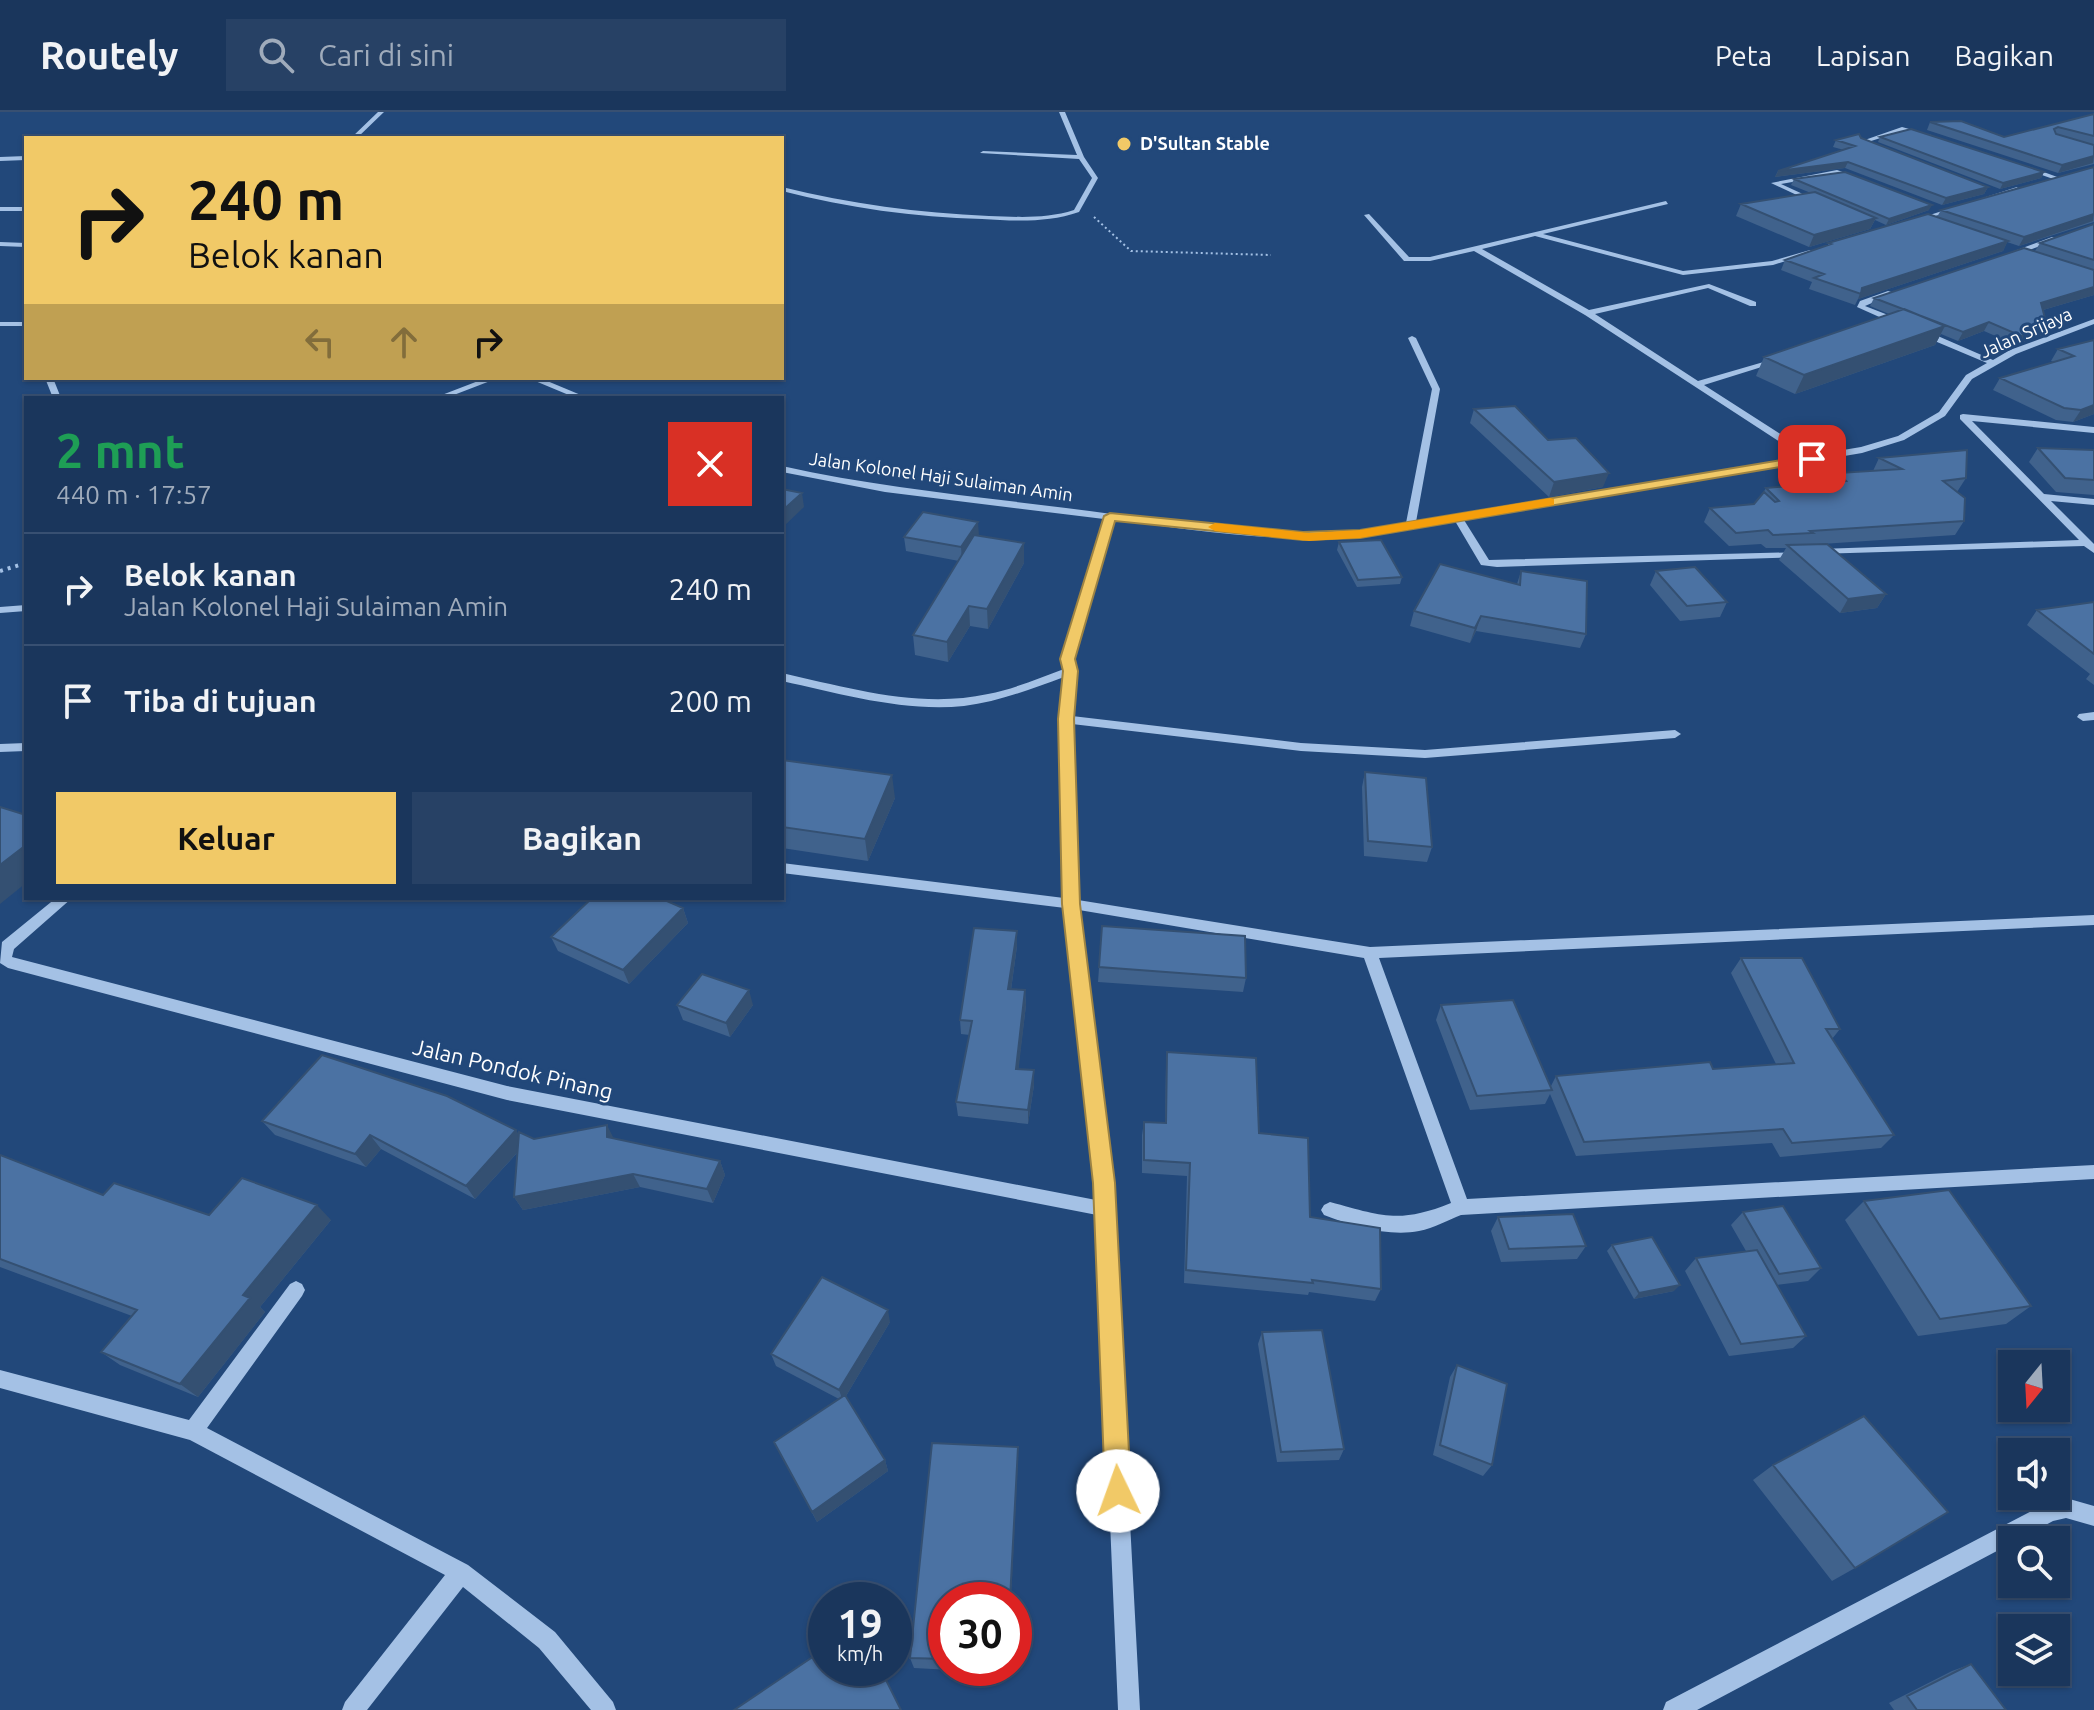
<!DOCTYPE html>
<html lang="id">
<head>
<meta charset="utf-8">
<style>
	:root { --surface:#1a365c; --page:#274165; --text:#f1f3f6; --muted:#9fabbb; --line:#385072; --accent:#f1c967 }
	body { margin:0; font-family:Ubuntu,sans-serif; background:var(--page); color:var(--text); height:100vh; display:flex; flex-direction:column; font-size:30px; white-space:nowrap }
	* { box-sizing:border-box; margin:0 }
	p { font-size:26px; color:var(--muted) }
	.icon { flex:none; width:44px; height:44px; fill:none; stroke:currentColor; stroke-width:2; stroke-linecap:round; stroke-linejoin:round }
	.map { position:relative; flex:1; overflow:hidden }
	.side { position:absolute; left:24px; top:284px; width:760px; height:504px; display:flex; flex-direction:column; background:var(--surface); border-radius:0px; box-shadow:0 2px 6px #0004,0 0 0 2px var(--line) }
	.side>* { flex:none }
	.guide { position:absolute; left:24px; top:24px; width:760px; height:244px; border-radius:0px; box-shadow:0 2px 6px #0004,0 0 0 2px var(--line); background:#f1c967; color:#111; overflow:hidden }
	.needle { width:52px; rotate:198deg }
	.controls { position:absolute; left:1998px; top:1238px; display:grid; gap:16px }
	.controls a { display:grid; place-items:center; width:72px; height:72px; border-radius:0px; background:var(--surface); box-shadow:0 2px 6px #0004,0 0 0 2px var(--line); font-size:40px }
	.speed { position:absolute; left:808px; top:1470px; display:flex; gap:16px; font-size:40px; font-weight:700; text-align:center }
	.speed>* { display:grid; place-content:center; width:104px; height:104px; border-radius:50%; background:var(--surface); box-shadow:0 2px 6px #0004,0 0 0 2px var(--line); line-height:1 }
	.speed small { font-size:20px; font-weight:400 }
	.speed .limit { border:12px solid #d22; background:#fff; color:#111 }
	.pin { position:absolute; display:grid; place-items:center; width:68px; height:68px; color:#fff; margin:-34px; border-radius:16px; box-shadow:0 4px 12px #0006 }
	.me { position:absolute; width:88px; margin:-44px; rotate:357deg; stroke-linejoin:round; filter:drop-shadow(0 0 6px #0008) }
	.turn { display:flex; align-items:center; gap:28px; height:168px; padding:0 32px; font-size:36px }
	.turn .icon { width:104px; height:104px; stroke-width:2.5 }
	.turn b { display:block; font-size:56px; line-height:68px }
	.lanes { display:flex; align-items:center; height:76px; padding:0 32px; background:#0003; justify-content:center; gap:40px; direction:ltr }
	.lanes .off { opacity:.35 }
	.round { display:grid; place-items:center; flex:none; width:84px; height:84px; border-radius:0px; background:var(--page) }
	.overview { display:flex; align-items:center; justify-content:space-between; height:136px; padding:0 32px }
	h1 { font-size:48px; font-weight:600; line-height:60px; color:#1e9e55 }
	.cta { display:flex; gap:16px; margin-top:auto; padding:16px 32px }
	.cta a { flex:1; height:92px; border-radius:0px; background:var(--accent); color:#111; font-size:32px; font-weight:600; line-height:92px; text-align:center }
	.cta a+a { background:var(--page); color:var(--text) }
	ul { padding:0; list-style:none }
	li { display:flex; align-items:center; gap:24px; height:112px; padding:0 32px; border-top:2px solid var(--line) }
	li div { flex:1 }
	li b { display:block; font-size:30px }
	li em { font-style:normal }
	header { display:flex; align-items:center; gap:48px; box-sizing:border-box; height:112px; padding:0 40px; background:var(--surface); border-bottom:2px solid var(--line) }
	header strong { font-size:38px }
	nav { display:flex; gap:44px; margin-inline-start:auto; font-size:28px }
	.search { width:560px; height:72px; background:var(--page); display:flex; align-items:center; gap:20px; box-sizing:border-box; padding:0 28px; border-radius:0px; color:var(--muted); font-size:30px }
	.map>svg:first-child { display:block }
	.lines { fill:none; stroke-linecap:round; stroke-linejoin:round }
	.path-far1 { stroke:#a4c1e5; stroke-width:2; stroke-dasharray:2 3; stroke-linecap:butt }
	.path { stroke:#a4c1e5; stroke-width:4; stroke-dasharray:3 5; stroke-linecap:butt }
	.minor { fill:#a4c1e5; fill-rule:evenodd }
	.wall { fill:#40628c }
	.shaded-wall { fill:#345072 }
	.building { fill:#4b72a3; stroke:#345072; stroke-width:2 }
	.route { fill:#f1c967; stroke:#9d8343; stroke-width:2 }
	.slow { fill:#f59e0b }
	.poi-dot { fill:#f1c967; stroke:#22487a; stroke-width:3 }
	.labels { text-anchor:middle; stroke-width:6; stroke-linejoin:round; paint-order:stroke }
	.far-poi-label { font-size:18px; font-weight:bold; fill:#fff; stroke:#22487a; text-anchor:start }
	.far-street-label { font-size:18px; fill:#fff; stroke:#22487a }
	.street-label { font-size:22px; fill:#fff; stroke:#22487a }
</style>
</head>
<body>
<header>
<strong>Routely</strong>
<div class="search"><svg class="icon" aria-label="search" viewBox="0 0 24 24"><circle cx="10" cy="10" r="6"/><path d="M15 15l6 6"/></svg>Cari di sini</div>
<nav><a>Peta</a><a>Lapisan</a><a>Bagikan</a></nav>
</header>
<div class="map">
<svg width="2094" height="1598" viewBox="0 0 2094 1598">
	<rect width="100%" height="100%" fill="#22487a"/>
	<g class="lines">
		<!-- path-far1 -->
		<path class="path-far1" d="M1094 105 1131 139 1271 143"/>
		<!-- path -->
		<path class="path" d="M0 459 26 451"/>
		<!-- minor -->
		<path class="minor" d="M378 0H384L357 26H351Z
			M1059 0H1065L1084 45 1098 66 1079 100C1047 111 1015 109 982 107 914 105 848 96 782 79V75C850 92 919 101 989 104 1018 105 1046 107 1074 98L1092 66 1079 47 980 41 983 39 1077 43Z
			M1902 15 1931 23 1928 25 1902 19 1868 30 1877 34 1875 37 1859 30Z
			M26 44V48L0 49V45Z
			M2027 54 2060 66 2061 67 2056 68 2025 57Z
			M1837 58 1863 67 1860 69 1837 62 1781 72 1818 89 1816 92 1771 71Z
			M2017 75 2019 78 1916 110 1911 109Z
			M1666 89 1668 92 1543 122 1683 159 1772 149 1810 138 1814 140 1773 153 1683 163 1535 124 1482 137 1589 198 1709 172 1756 190V194H1750L1708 176 1595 202 1698 269 1781 245V249L1704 273 1813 343 1861 335 1898 324 1939 300 1966 263 1987 251 1918 222V218H1924L1993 248 2010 238 2094 207V212L2016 242 1972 267 1945 304 1904 328 1862 341 1464 408 1489 448 1803 440 1804 442 1799 445 1497 455 1481 453 1455 409C1423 414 1390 423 1358 425 1277 431 1194 418 1114 408L1073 547 1076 559 1072 604 1301 631 1425 638 1675 618 1681 622 1675 626 1425 646 1301 639 1072 612 1078 788 1370 835 2094 803V813L1379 846 1467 1087 2094 1053V1067L1461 1103C1448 1108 1434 1116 1419 1119 1389 1125 1352 1114 1324 1103L1321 1098 1324 1093 1330 1090C1382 1104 1399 1112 1451 1091L1364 846 1079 798 1112 1071 1140 1598H1118L1097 1103 507 988 8 856 0 851 2 830 56 786H72L14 837 12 845 507 974 1096 1088 1065 796 782 761V751L1064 786 1060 607 1064 565C1031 577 998 590 964 594 903 600 841 582 782 569V561C849 576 920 597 988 582 1014 577 1039 566 1064 557L1061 547 1104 407 885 380 782 360V354C876 375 971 384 1066 396 1162 408 1261 426 1358 419 1374 418 1390 414 1406 411L1432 277 1408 226 1412 224 1416 226 1440 277 1416 410 1803 345 1585 203 1474 139 1430 149H1404L1364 103 1369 102 1409 145H1430Z
			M0 95H26V99H0Z
			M2052 125 2059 127 2013 144 2006 142Z
			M0 130 26 131V135L0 134Z
			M1888 179 1895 181 1865 194 1901 208V212H1895L1857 195 1860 189Z
			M0 210H26V214H0Z
			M45 266H53L61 286H53Z
			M486 266H498L446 286H434Z
			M528 266H540L588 286H576Z
			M1963 302 2094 315V321L1972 309 2044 382 2094 387V393L2051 389 2094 432V441L2084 434 1816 442 1815 440 1820 437 2079 428 1960 307V303Z
			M26 493V499L0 501V495Z
			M2094 600V608L2083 609 2077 605 2079 602Z
			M26 631V639L0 640V632Z
			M296 1169 302 1172 305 1178 302 1184 207 1316 468 1453 555 1520 613 1590 616 1598H591L539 1536 463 1475 367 1598H342L345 1590 445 1463 190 1328 0 1276V1258L189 1308 290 1172Z
			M2066 1386 2094 1394V1414L2066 1406 2053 1409 2018 1428H2012V1431L1697 1598H1663L1666 1590 2043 1393Z"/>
	</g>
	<!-- wall -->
	<path class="wall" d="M2094 2V33L2072 27 2094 33V52L2058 61 1927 18 1930 10 2004 25Z
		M1880 25 2044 60 2041 66 2000 77 1878 30Z
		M1861 26 1988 75 1984 82 1942 93 1845 56 1775 65 1778 59 1844 38 1833 35 1836 28Z
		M2094 55V110L2019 134 2007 130 2003 139 1858 187 1855 193 1809 177 1812 170 1781 158 1785 148 1828 134V131L1937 105 1941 98Z
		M1794 67 1929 98 1886 113 1875 108 1870 117 1809 135 1736 104 1741 92 1811 81 1791 73Z
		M2094 112V183L2043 198 2047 214 2042 223 2016 233 1984 219 1958 229 1941 222 1935 233 1795 282 1756 264 1764 245 1889 202 1870 194 1874 186 2035 139 2040 131Z
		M2094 228V302L2073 310 2056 308 1993 278 2000 266 2054 250 2051 249 2058 237Z
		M1474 297 1548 328 1603 375 1549 385 1470 311Z
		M2038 336 2094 338V383L2056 380 2029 350Z
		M1879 346 1966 366 1957 380 1964 409 1955 423 1807 433 1886 482 1877 496 1840 501 1779 448 1786 436H1766L1761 432 1729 434 1704 410 1710 396 1754 392 1763 381 1766 376 1833 370 1838 361 1873 359Z
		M979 424 1024 451 988 517 970 514 948 550 915 543 913 523 959 449 906 439 904 425Z
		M1339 430 1402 465 1400 472 1357 475 1337 438Z
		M1521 459 1586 522 1580 536 1476 519 1470 531 1410 514 1414 499 1517 472Z
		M1656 459 1727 490 1720 505 1680 509 1650 473Z
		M2094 490V573L2086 567 2090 562 2027 513 2037 498Z
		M782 648 895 686 868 749 782 736Z
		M1365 660 1432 735 1427 750 1364 744 1362 675Z
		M683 796 688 811 629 872 558 839 551 825Z
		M1102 814 1246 866 1243 880 1098 870Z
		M1017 819V834L1011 878H1025L1026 893 1018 957 1034 958V973L1028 1012 958 1004 956 990 970 923 961 922 960 908Z
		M1741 846 1840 917 1832 927 1894 1023 1881 1036 1780 1045 1772 1031 1576 1044 1550 982 1545 992 1470 998 1436 908 1441 893 1551 974 1556 964 1713 957 1776 952 1731 861Z
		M677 893H753L730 925 683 908Z
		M1167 940 1259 1021 1310 1105 1381 1177 1375 1189 1309 1180 1308 1183 1184 1171 1187 1064 1142 1061V1023L1144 1010 1165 1011 1166 954Z
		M262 1009 519 1022 534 1027H614L720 1049 725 1063 713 1091 640 1075 523 1098 514 1085 518 1040 475 1087 381 1037 366 1055 275 1023Z
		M0 1043 103 1083 209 1103 331 1108 260 1195 265 1200 198 1285 120 1253 101 1240 132 1204 0 1155Z
		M1864 1089 2031 1194 2006 1212 1918 1224 1845 1108Z
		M1743 1100 1821 1156 1808 1169 1777 1173 1806 1224 1793 1236 1729 1244 1685 1159 1696 1146 1746 1139 1731 1113Z
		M1498 1105 1586 1134 1577 1147 1501 1150 1491 1119Z
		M1612 1133 1674 1179 1634 1187 1607 1139Z
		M890 1210 846 1284 885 1348 888 1359 817 1410 774 1330 839 1287 776 1254 771 1242Z
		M1262 1220 1344 1337 1339 1348 1277 1350 1258 1232Z
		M1457 1253 1492 1353 1483 1364 1433 1343 1450 1265Z
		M1018 1335V1350L946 1488V1556H1008V1561L914 1556 910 1546Z
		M1773 1353 1855 1456 1832 1469 1753 1368Z
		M1971 1552 2006 1598H1894L1889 1591 1952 1559Z"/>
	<!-- shaded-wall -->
	<path class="shaded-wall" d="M2094 44 2093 51 2058 61 2062 53Z
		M1848 50 1845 56 1775 65 1778 59Z
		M2044 60 2041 66 2000 77 2003 71Z
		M1988 75 1984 82 1942 93 1946 86Z
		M1932 93 1929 98 1886 113 1889 107Z
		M2094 102 2093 109 2019 134 2024 125Z
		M1876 106 1870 117 1809 135 1814 123Z
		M2008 129 2003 139 1858 187 1862 176Z
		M2094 175V183L2036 200 2041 191Z
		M1989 210 1984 219 1958 229 1963 220Z
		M1945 214 1935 233 1795 282 1804 263Z
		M2047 214 2042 223 2016 233 2021 224Z
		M2094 293V302L2073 310 2081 298Z
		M1609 361 1603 375 1549 385 1554 370Z
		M802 381 804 395 782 416V399Z
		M978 410 979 424 962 449 961 435Z
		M1024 431V451L988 517 987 497Z
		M1886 482 1877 496 1840 501 1848 487Z
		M969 494 970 514 948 550 947 530Z
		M783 497 786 512 782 517V499Z
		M1481 504 1476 519 1470 531 1475 516Z
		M892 663 895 686 868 749 865 727Z
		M26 733V771L0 792V753Z
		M683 796 688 811 629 872 623 858Z
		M1017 819V834L1009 892 1008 877Z
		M749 878 753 893 730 925 726 911Z
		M1025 878 1026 893 1017 971 1016 957Z
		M1034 958V973L1028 1012V998Z
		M607 1013 614 1027 607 1025Z
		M516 1018 525 1032 475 1087 466 1074Z
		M370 1023 381 1037 366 1055 355 1042Z
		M720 1049 725 1063 713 1091 707 1077Z
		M633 1062 640 1075 523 1098 514 1085Z
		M317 1093 331 1108 260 1195 265 1200 198 1285 180 1272 243 1183Z
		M1680 1173 1674 1179 1634 1187 1639 1181Z
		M888 1198 890 1210 843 1289 839 1278Z
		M1018 1335V1350L1011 1488H1010Z
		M885 1348 888 1359 817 1410 812 1400Z"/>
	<!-- building -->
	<path class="building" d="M2094 2V24L2058 15 2054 17 2056 22 2094 33V44L2062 53 1930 10 1961 9 2004 25Z
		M1911 17 2044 60 2003 71 1880 25Z
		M1859 22 1861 26 1988 75 1946 86 1848 50 1778 59 1855 34 1836 28Z
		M2094 55V102L2024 125 1941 98Z
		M1845 60 1932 93 1889 107 1794 67Z
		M1815 80 1876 106 1814 123 1741 92Z
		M1928 102 2008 129 1862 176 1861 182 1814 166 1824 162 1785 148 1831 132 1828 131Z
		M2094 112V148L2040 131Z
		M2024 136 2094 158V175L2041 191 2047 214 2021 224 1989 210 1963 220 1874 186Z
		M1904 197 1945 214 1804 263 1764 245Z
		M2094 228V293L2081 298 2064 296 2000 266 2074 244 2058 237Z
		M1515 294 1548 328 1576 326 1609 361 1554 370 1474 297Z
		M2038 336 2094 338V368L2065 366Z
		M1967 338 1966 366 1943 369 1965 386 1964 409 1810 419 1813 421 1773 423 1768 418 1736 421 1710 396 1754 392 1764 380 1775 390 1779 389 1766 376 1846 369 1838 361 1902 357 1879 346Z
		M782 377 802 381 782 399Z
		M923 400 978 410 961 435 904 425Z
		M974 423 1024 431 987 497 969 494 947 530 913 523Z
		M1381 428 1402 465 1358 468 1339 430Z
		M1827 432 1886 482 1848 487 1787 433Z
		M1440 452 1520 473 1521 459 1587 469 1586 522 1481 504 1475 516 1414 499Z
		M1695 455 1727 490 1687 494 1656 459Z
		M2094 490V542L2037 498Z
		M782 648 892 663 865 727 782 715Z
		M1365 660 1426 666 1432 735 1368 729Z
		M0 695 26 703V733L0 753Z
		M592 786H660L683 796 623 858 551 825Z
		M1102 814 1245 824 1246 866 1099 855Z
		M974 816 1017 819 1008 877 1025 878 1016 957 1034 958 1028 998 956 990 972 909 960 908Z
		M1741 846H1802L1840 917H1826L1894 1023 1792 1031 1783 1017 1584 1030 1556 964 1710 950 1713 957 1794 951Z
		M702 862 749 878 726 911 677 893Z
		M1513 888 1552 978 1477 984 1441 893Z
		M1167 940 1256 946 1259 1021 1308 1026 1310 1105 1380 1116 1381 1177 1312 1168 1313 1171 1186 1158 1190 1051 1144 1048V1010L1166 1011Z
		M322 943 447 984 516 1018 466 1074 370 1023 355 1042 262 1009Z
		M607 1013V1025L720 1049 707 1077 633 1062 514 1085 519 1020 534 1027Z
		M0 1043 103 1083 114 1071 209 1103 242 1066 317 1093 243 1183 250 1186 180 1272 101 1240 137 1198 0 1147Z
		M1949 1078 2031 1194 1940 1207 1864 1089Z
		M1783 1094 1821 1156 1779 1162 1743 1100Z
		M1573 1102 1586 1134 1509 1137 1498 1105Z
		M1652 1125 1680 1173 1639 1181 1612 1133Z
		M1757 1138 1806 1224 1741 1232 1696 1146Z
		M822 1165 888 1198 839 1278 771 1242Z
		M1322 1218 1344 1337 1281 1340 1262 1220Z
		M1457 1253 1507 1272 1492 1353 1440 1333Z
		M845 1283 885 1348 812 1400 774 1330Z
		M1864 1304 1948 1400 1855 1456 1773 1353Z
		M932 1331 1018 1335 1010 1488H946V1547L910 1546Z
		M826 1536V1556H880L901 1598H734Z
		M1971 1552 2006 1598H1917L1907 1584Z"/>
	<!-- route -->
	<path class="route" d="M1812 343 1816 344V349L1360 426 1303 428 1115 409 1075 547 1078 559 1074 607 1080 792 1115 1071 1131 1379 1128 1388 1118 1392 1109 1388 1105 1379 1093 1071 1062 792 1058 607 1063 559 1060 547 1104 404 1110 401 1303 420 1360 418Z"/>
	<!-- slow -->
	<path class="slow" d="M1550 386 1554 387V393L1360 426 1309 429 1215 419 1208 415 1215 411 1309 421 1360 418Z"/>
	<!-- markers -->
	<circle class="poi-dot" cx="1124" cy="32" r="8"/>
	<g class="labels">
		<!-- far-poi labels -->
		<g class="far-poi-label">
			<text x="1140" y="38">D'Sultan Stable</text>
		</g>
		<!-- far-street labels -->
		<g class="far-street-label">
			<text transform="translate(2026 221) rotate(-24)" y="6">Jalan Srijaya</text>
			<text transform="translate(941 365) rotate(8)" y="6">Jalan Kolonel Haji Sulaiman Amin</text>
		</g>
		<!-- street labels -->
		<g class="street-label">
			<text transform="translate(513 957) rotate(13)" y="8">Jalan Pondok Pinang</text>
		</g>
	</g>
</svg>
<div class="controls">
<a><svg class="needle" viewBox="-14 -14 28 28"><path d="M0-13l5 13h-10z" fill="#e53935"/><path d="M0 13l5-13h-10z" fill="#9fabbb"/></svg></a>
<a><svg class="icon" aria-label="sound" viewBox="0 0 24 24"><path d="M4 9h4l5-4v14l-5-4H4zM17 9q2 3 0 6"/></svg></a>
<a><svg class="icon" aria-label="search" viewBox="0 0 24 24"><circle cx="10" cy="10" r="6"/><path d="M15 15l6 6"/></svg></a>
<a><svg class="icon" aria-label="layers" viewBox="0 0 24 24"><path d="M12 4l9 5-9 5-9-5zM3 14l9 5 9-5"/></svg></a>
</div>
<div class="speed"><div>19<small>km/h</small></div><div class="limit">30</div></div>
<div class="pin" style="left:1812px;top:347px;background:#d93025"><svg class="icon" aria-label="arrive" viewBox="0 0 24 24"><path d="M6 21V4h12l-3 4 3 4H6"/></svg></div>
<svg class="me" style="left:1118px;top:1379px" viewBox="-20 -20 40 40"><circle r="19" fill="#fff"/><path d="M0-13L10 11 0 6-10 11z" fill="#f1c967"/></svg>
<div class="guide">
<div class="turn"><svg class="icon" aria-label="right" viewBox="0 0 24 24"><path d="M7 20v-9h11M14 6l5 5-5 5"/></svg><div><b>240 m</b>Belok kanan</div></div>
<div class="lanes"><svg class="icon off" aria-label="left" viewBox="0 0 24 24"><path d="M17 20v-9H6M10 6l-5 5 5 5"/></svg><svg class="icon off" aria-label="ahead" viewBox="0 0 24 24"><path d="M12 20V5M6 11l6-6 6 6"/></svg><svg class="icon" aria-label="right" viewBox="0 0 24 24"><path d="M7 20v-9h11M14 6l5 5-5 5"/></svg></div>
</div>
<section class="side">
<div class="overview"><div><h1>2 mnt</h1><p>440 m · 17:57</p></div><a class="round" style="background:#d93025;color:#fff"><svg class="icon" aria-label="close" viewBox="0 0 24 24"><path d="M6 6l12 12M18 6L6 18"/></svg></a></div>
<ul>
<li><svg class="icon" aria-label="right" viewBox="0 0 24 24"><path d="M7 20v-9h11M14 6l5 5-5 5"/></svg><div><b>Belok kanan</b><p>Jalan Kolonel Haji Sulaiman Amin</p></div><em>240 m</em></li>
<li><svg class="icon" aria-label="arrive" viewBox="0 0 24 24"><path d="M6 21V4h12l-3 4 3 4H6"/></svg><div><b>Tiba di tujuan</b></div><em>200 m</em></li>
</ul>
<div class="cta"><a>Keluar</a><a>Bagikan</a></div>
</section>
</div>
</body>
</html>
